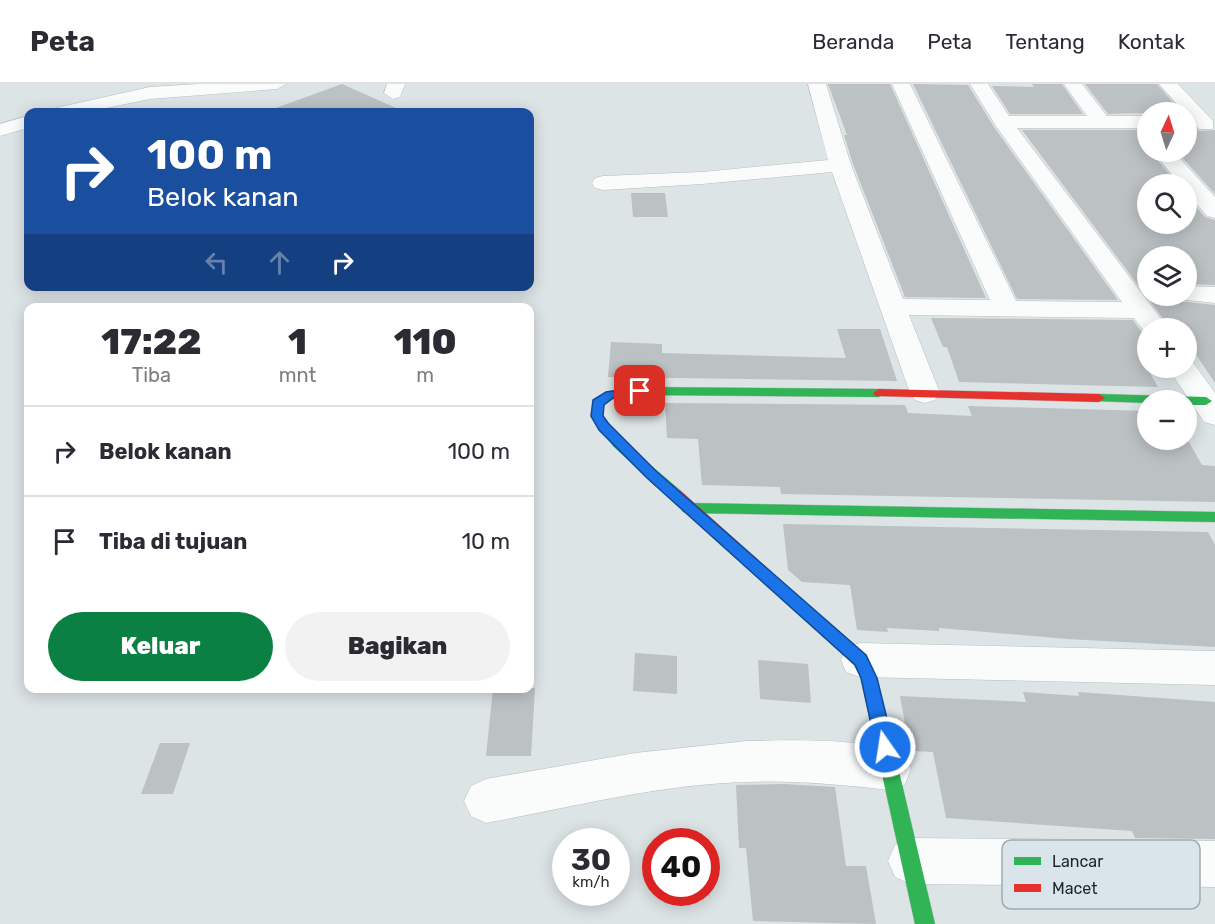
<!DOCTYPE html>
<html lang="id">
<head>
<meta charset="utf-8">
<style>
	:root { --surface:#fff; --page:#f2f2f3; --text:#2b2b33; --muted:#7c7c81; --line:#e1e1e2; --accent:#0b8043 }
	body { margin:0; font-family:Rubik,sans-serif; background:var(--page); color:var(--text); height:100vh; display:flex; flex-direction:column; font-size:22px; white-space:nowrap }
	* { box-sizing:border-box; margin:0 }
	p { font-size:20px; color:var(--muted) }
	.icon { flex:none; width:33px; height:33px; fill:none; stroke:currentColor; stroke-width:2; stroke-linecap:round; stroke-linejoin:round }
	.map { position:relative; flex:1; overflow:hidden }
	.details { position:absolute; left:24px; top:219px; width:510px; height:390px; display:flex; flex-direction:column; background:var(--surface); border-radius:12px; box-shadow:0 3px 15px #0003 }
	.details>* { flex:none }
	.banner { position:absolute; left:24px; top:24px; width:510px; height:183px; border-radius:12px; box-shadow:0 3px 15px #0003; background:#1a4fa0; color:#fff; overflow:hidden }
	.needle { width:39px; rotate:4deg }
	.controls { position:absolute; left:1137px; top:18px; display:grid; gap:12px }
	.controls a { display:grid; place-items:center; width:60px; height:60px; border-radius:50%; background:var(--surface); box-shadow:0 3px 15px #0003; font-size:30px }
	.speed { position:absolute; left:552px; top:744px; display:flex; gap:12px; font-size:30px; font-weight:700; text-align:center }
	.speed>* { display:grid; place-content:center; width:78px; height:78px; border-radius:50%; background:var(--surface); box-shadow:0 3px 15px #0003; line-height:1 }
	.speed small { font-size:15px; font-weight:400 }
	.speed .limit { border:9px solid #d22; background:#fff; color:#111 }
	.pin { position:absolute; display:grid; place-items:center; width:51px; height:51px; color:#fff; margin:-26px; border-radius:12px; box-shadow:0 3px 9px #0006 }
	.me { position:absolute; width:66px; margin:-33px; rotate:347deg; stroke-linejoin:round; filter:drop-shadow(0 0 4px #0008) }
	.turn { display:flex; align-items:center; gap:21px; height:126px; padding:0 24px; font-size:27px }
	.turn .icon { width:78px; height:78px; stroke-width:2.5 }
	.turn b { display:block; font-size:42px; line-height:51px }
	.lanes { display:flex; align-items:center; height:57px; padding:0 24px; background:#0003; justify-content:center; gap:30px; direction:ltr }
	.lanes .off { opacity:.35 }
	.eta { display:flex; justify-content:space-evenly; align-items:center; height:102px; text-align:center }
	.eta b { font-size:36px; font-weight:800; line-height:42px }
	.primary-button { display:flex; gap:12px; margin-top:auto; padding:12px 24px }
	.primary-button a { flex:1; height:69px; border-radius:36px; background:var(--accent); color:#fff; font-size:24px; font-weight:800; line-height:69px; text-align:center }
	.primary-button a+a { background:var(--page); color:var(--text) }
	ul { padding:0; list-style:none }
	li { display:flex; align-items:center; gap:18px; height:90px; padding:0 24px; border-top:2px solid var(--line) }
	li div { flex:1 }
	li b { display:block; font-size:22px }
	li em { font-style:normal }
	header { display:flex; align-items:center; gap:36px; box-sizing:border-box; height:84px; padding:0 30px; background:var(--surface); border-bottom:2px solid var(--line) }
	header strong { font-size:28px }
	nav { display:flex; gap:33px; margin-inline-start:auto; font-size:21px }
	.map>svg:first-child { display:block }
	.building { fill:#bcc1c3 }
	.lines { fill:none; stroke-linecap:round; stroke-linejoin:round }
	.street-casing { stroke:#b8bec0; stroke-width:1 }
	.fast-casing { stroke:#b8bec0; stroke-width:1 }
	.jam-casing { stroke:#b8bec0; stroke-width:1 }
	.street { fill:#fafbfb; fill-rule:evenodd }
	.fast { fill:#30b455; fill-rule:evenodd }
	.jam { fill:#e5322d; fill-rule:evenodd }
	.route { fill:#1a73e8; stroke:#114b97; stroke-width:1.5 }
	.key { fill:#d9e5ea; stroke:#a1abaf; stroke-width:1.5 }
	.key-label { font-size:16px; fill:#1f2426 }
</style>
</head>
<body>
<header>
<strong>Peta</strong>
<nav><a>Beranda</a><a>Peta</a><a>Tentang</a><a>Kontak</a></nav>
</header>
<div class="map">
<svg width="1215" height="840" viewBox="0 0 1215 840">
	<rect width="100%" height="100%" fill="#dde4e6"/>
	<!-- building -->
	<path class="building" d="M342 0 405 28H273V25Z
		M828 0H890L986 214 905 213 853 80 844 51H847Z
		M913 0 968 1 994 43 1118 216 1017 215Z
		M1032 0H1062L1083 30H1010L992 2 1034 3Z
		M1085 0H1157L1181 28 1108 30Z
		M1186 34 1199 47 1215 46V110L1177 68H1186Z
		M1022 46H1148V68H1151L1177 100H1148V140H1186V112L1205 133 1215 136V201L1186 200V172H1148V212H1172L1177 217 1215 221V299L1195 269H1186V244H1170Z
		M631 109H665L668 133H633Z
		M931 234 1133 236 1144 251H1148V267L1137 266 1158 303 959 298 947 263H943Z
		M837 245H880L897 297 608 293 611 258 662 260V269L846 274Z
		M665 319 905 321 908 329 972 332 968 322 1148 327V356H1186V353L1202 381 1215 382V418L781 410 780 403 702 401 698 355 667 354Z
		M783 440 1208 448 1215 461V563L1067 555 939 544V547L887 544 888 548 857 546 850 501 802 498 788 486Z
		M635 569 677 572V610L633 607Z
		M758 576 808 580 811 619 760 615Z
		M493 604H535L531 672H486Z
		M1023 608 1079 612 1078 608 1215 618V755L1135 754 1132 747 946 734 933 668 910 667 900 612 1026 618Z
		M160 659H190L173 710H141Z
		M784 700 835 703 846 782H866L876 840 753 837 746 764H739L736 701Z"/>
	<g class="lines">
		<!-- street casing -->
		<g class="street-casing">
			<path id="street" d="M199 0H286L277 5 150 15 87 28H53L56 24 150 3Z
				M387 0H405L400 13 393 15 384 9Z
				M808 0H826L851 81 903 215 990 216 892 0H910L1016 217 1122 218 996 42 970 0H988L1009 32H1087L1064 0H1082L1107 32H1148V44H1017L1168 244H1148L1146 250 1134 234 909 231 940 309 935 316 925 319 915 316 910 309 832 88 702 100 603 106 595 104 592 99 595 94 603 92 702 88 828 76Z
				M1159 0H1178L1213 37V45H1199Z
				M28 32V44L0 52V40Z
				M1153 68H1174L1215 113V134L1207 132 1186 108V100H1180Z
				M1186 202 1215 203V219L1177 215 1174 212H1186Z
				M1186 276 1192 277 1215 309V341L1204 338 1168 284H1186Z
				M860 559 1215 567V601L860 593 846 588 841 576 846 564Z
				M747 657C792 656 865 654 905 670L911 685 905 700 890 706C843 701 796 696 748 698 660 700 573 723 486 739L471 732 464 717 471 702 486 695 635 669Z
				M911 754 1215 757V803L911 800 895 793 888 777 895 761Z"/>
		</g>
		<!-- fast casing -->
		<g class="fast-casing">
			<path id="fast" d="M640 303 879 305 885 309 879 313 640 311 613 315 604 321 603 331 621 356 681 407 683 411 676 416 671 415 613 362 591 332 594 316 606 308Z
				M1099 310 1206 313 1212 317 1206 321H1186V316H1148V319L1095 317 1093 314Z
				M688 419 1215 428V438L688 429 683 428 681 424 683 420Z
				M780 498 785 500 866 571 877 594 935 840H915L861 595 854 581 775 508 773 504 775 500Z"/>
		</g>
		<!-- jam casing -->
		<g class="jam-casing">
			<path id="jam" d="M879 305 1099 310 1105 314 1099 318 875 312 873 309Z
				M676 406 681 407 785 500 787 504 785 508 780 510 775 508 671 415 669 411Z"/>
		</g>
		<!-- street -->
		<use href="#street" class="street"/>
		<!-- fast -->
		<use href="#fast" class="fast"/>
		<!-- jam -->
		<use href="#jam" class="jam"/>
	</g>
	<!-- route -->
	<path class="route" d="M640 303 644 304V310L613 314 604 321 603 332 608 339 656 387 866 571 877 594 894 663 891 668 885 671 879 668 876 663 861 594 855 581 647 394 599 346 591 332 593 316 606 308Z"/>
	<!-- legend -->
	<rect x="1002" y="756" width="198" height="69" rx="9" class="key"/>
	<rect x="1014" y="773" width="27" height="8" fill="#30b455"/>
	<rect x="1014" y="800" width="27" height="8" fill="#e5322d"/>
	<g class="key-label">
		<text x="1052" y="783">Lancar</text>
		<text x="1052" y="810">Macet</text>
	</g>
</svg>
<div class="controls">
<a><svg class="needle" viewBox="-14 -14 28 28"><path d="M0-13l5 13h-10z" fill="#e53935"/><path d="M0 13l5-13h-10z" fill="#7c7c81"/></svg></a>
<a><svg class="icon" aria-label="search" viewBox="0 0 24 24"><circle cx="10" cy="10" r="6"/><path d="M15 15l6 6"/></svg></a>
<a><svg class="icon" aria-label="layers" viewBox="0 0 24 24"><path d="M12 4l9 5-9 5-9-5zM3 14l9 5 9-5"/></svg></a>
<a>+</a>
<a>−</a>
</div>
<div class="speed"><div>30<small>km/h</small></div><div class="limit">40</div></div>
<div class="pin" style="left:640px;top:307px;background:#d93025"><svg class="icon" aria-label="arrive" viewBox="0 0 24 24"><path d="M6 21V4h12l-3 4 3 4H6"/></svg></div>
<svg class="me" style="left:885px;top:663px" viewBox="-20 -20 40 40"><circle r="17" fill="#1a73e8" stroke="#fff" stroke-width="3"/><path d="M0-11L8 9 0 5-8 9z" fill="#fff"/></svg>
<div class="banner">
<div class="turn"><svg class="icon" aria-label="right" viewBox="0 0 24 24"><path d="M7 20v-9h11M14 6l5 5-5 5"/></svg><div><b>100 m</b>Belok kanan</div></div>
<div class="lanes"><svg class="icon off" aria-label="left" viewBox="0 0 24 24"><path d="M17 20v-9H6M10 6l-5 5 5 5"/></svg><svg class="icon off" aria-label="ahead" viewBox="0 0 24 24"><path d="M12 20V5M6 11l6-6 6 6"/></svg><svg class="icon" aria-label="right" viewBox="0 0 24 24"><path d="M7 20v-9h11M14 6l5 5-5 5"/></svg></div>
</div>
<section class="details">
<div class="eta">
<div><b>17:22</b><p>Tiba</p></div>
<div><b>1</b><p>mnt</p></div>
<div><b>110</b><p>m</p></div>
</div>
<ul>
<li><svg class="icon" aria-label="right" viewBox="0 0 24 24"><path d="M7 20v-9h11M14 6l5 5-5 5"/></svg><div><b>Belok kanan</b></div><em>100 m</em></li>
<li><svg class="icon" aria-label="arrive" viewBox="0 0 24 24"><path d="M6 21V4h12l-3 4 3 4H6"/></svg><div><b>Tiba di tujuan</b></div><em>10 m</em></li>
</ul>
<div class="primary-button"><a>Keluar</a><a>Bagikan</a></div>
</section>
</div>
</body>
</html>
